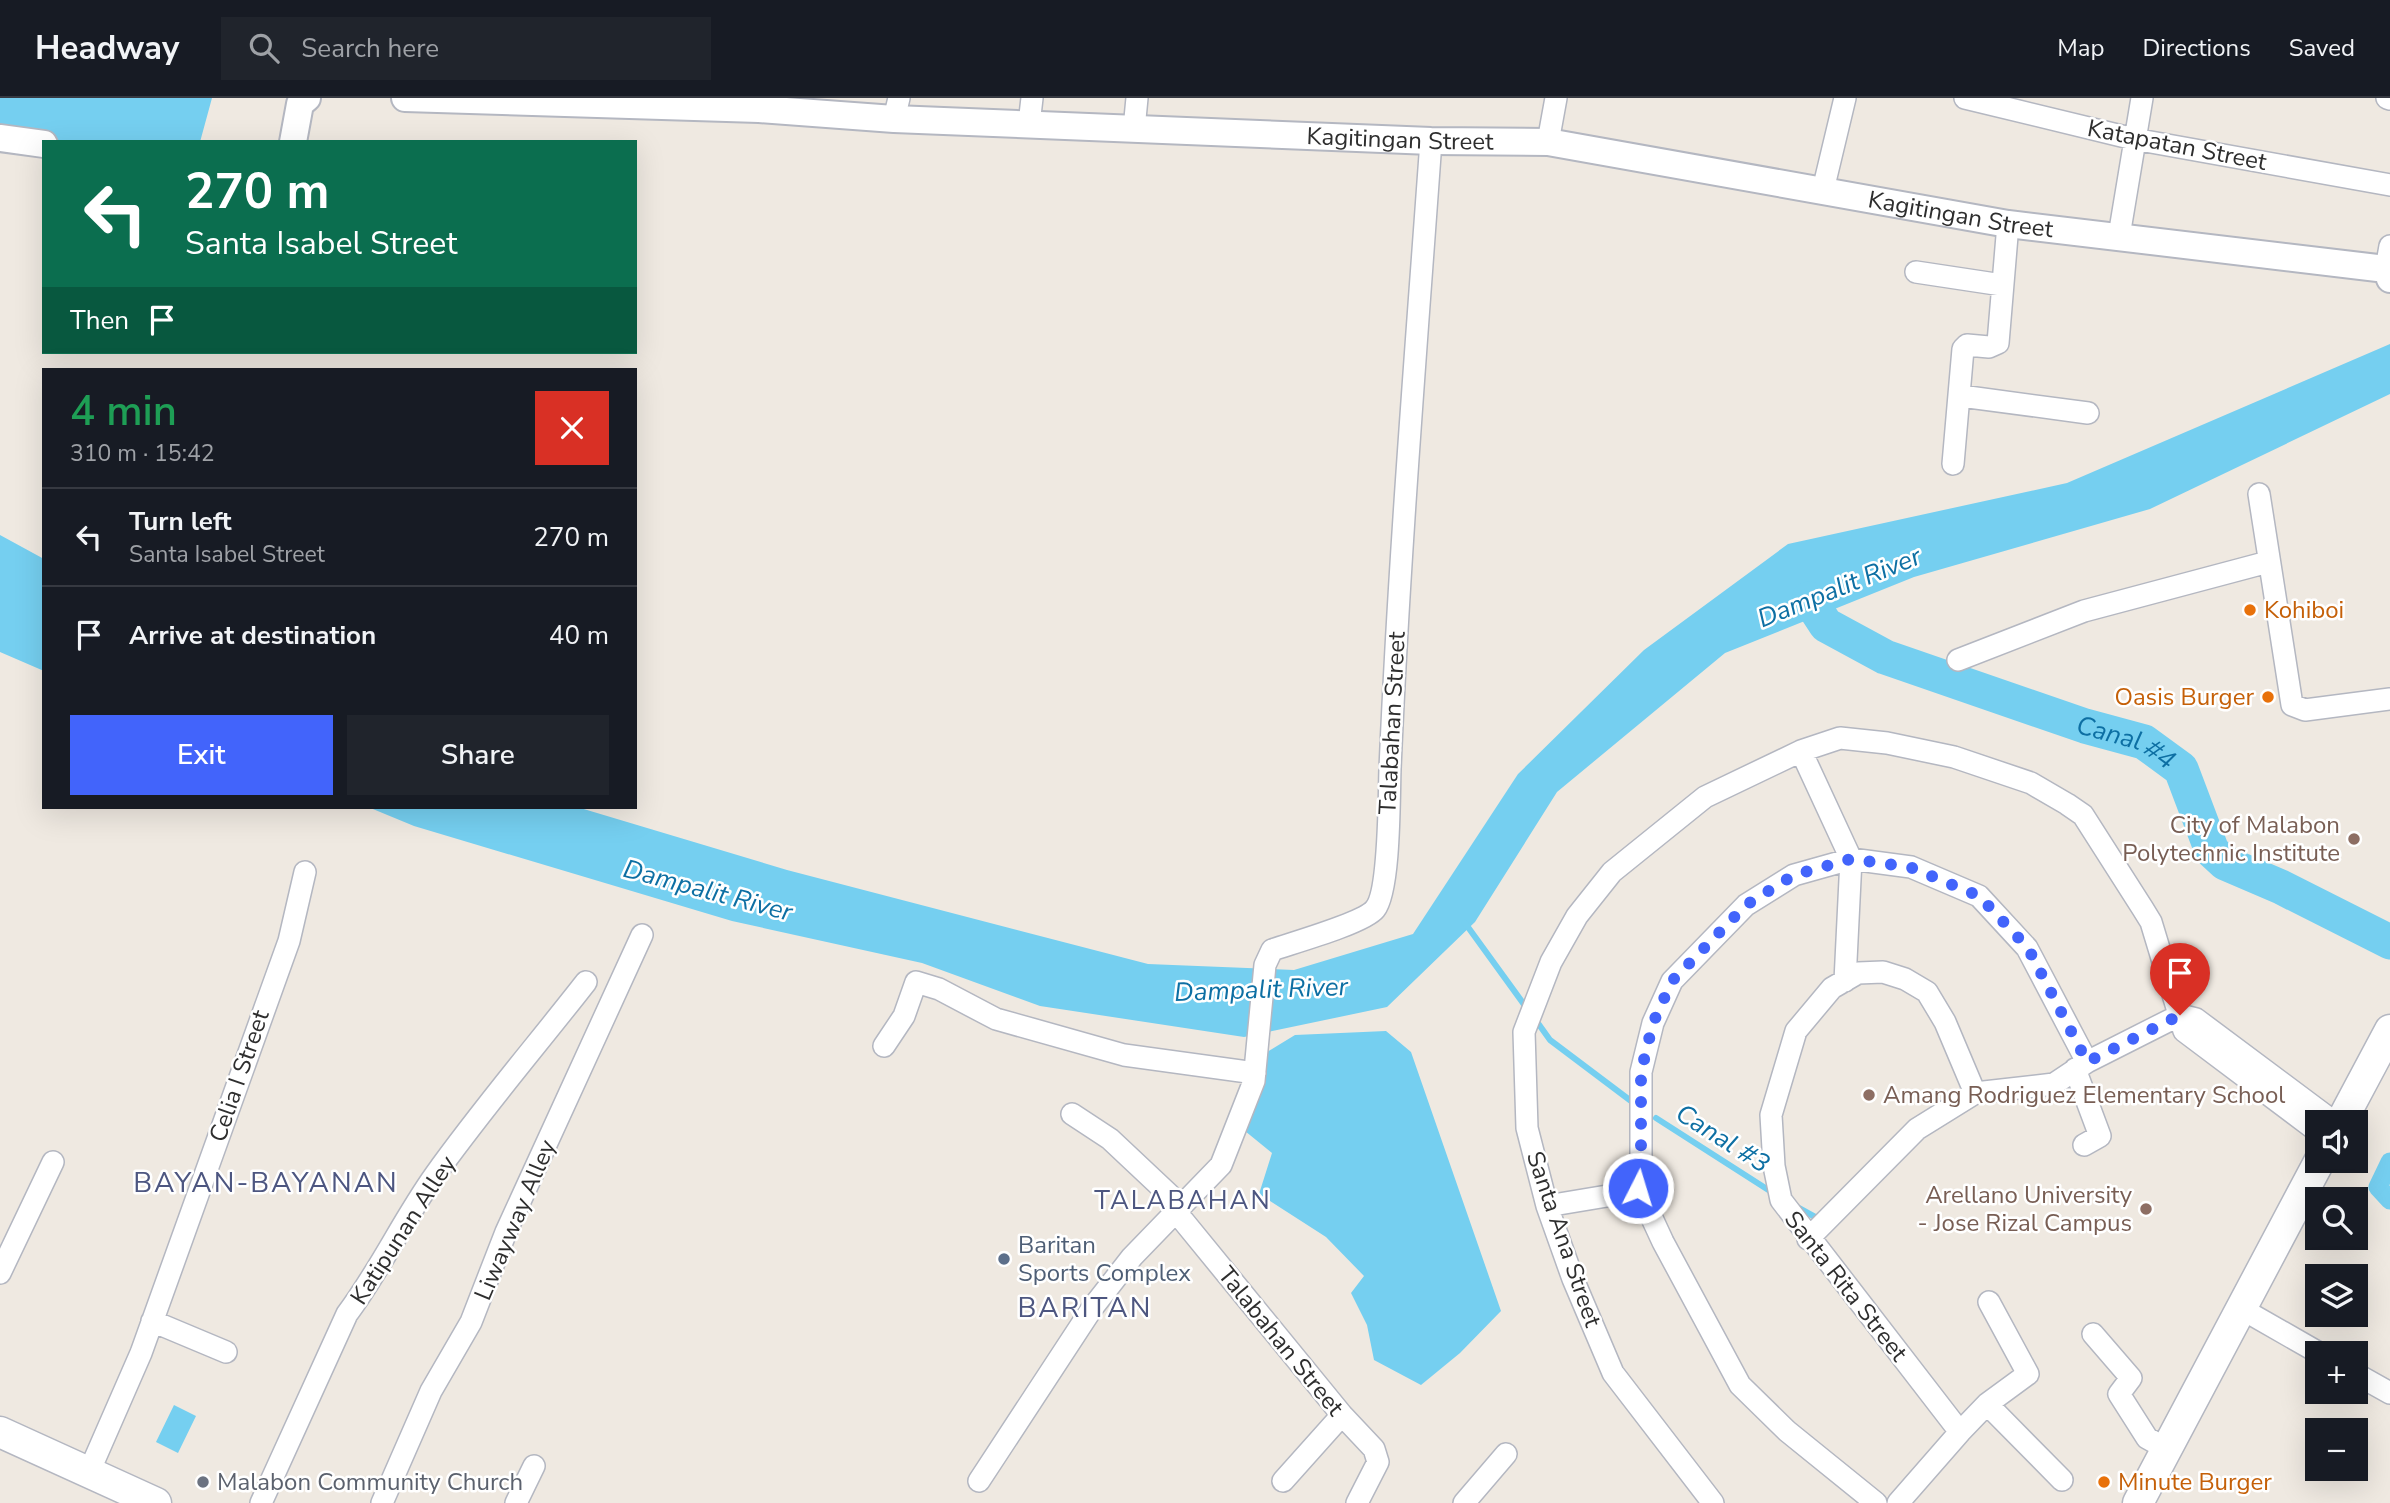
<!DOCTYPE html>
<html lang="en">
<head>
<meta charset="utf-8">
<style>
	:root { --surface:#171b24; --page:#20242c; --text:#f1f3f6; --muted:#9ea1a6; --line:#363941; --accent:#4264fb }
	body { margin:0; font-family:"Nunito Sans",sans-serif; background:var(--page); color:var(--text); height:100vh; display:flex; flex-direction:column; font-size:26px; white-space:nowrap }
	* { box-sizing:border-box; margin:0 }
	p { font-size:23px; color:var(--muted) }
	.icon { flex:none; width:38px; height:38px; fill:none; stroke:currentColor; stroke-width:2; stroke-linecap:round; stroke-linejoin:round }
	.map { position:relative; flex:1; overflow:hidden }
	.sheet { position:absolute; left:42px; top:270px; width:595px; height:441px; display:flex; flex-direction:column; background:var(--surface); border-radius:0px; box-shadow:0 7px 28px #0002 }
	.sheet>* { flex:none }
	.guide { position:absolute; left:42px; top:42px; width:595px; height:214px; border-radius:0px; box-shadow:0 7px 28px #0002; background:#0b6e4f; color:#fff; overflow:hidden }
	.controls { position:absolute; left:2305px; top:1012px; display:grid; gap:14px }
	.controls a { display:grid; place-items:center; width:63px; height:63px; border-radius:0px; background:var(--surface); box-shadow:0 7px 28px #0002; font-size:35px }
	.pin { position:absolute; display:grid; place-items:center; width:60px; height:60px; color:#fff; margin:-72px -30px; border-radius:50% 50% 50% 0; rotate:-45deg; box-shadow:0 0 7px #0007 }
	.pin .icon { rotate:45deg }
	.me { position:absolute; width:77px; margin:-38px; rotate:5deg; stroke-linejoin:round; filter:drop-shadow(0 0 5px #0008) }
	.turn { display:flex; align-items:center; gap:24px; height:147px; padding:0 28px; font-size:32px }
	.turn .icon { width:91px; height:91px; stroke-width:2.5 }
	.turn b { display:block; font-size:49px; line-height:60px }
	.then { display:flex; align-items:center; height:66px; padding:0 28px; background:#0003; gap:14px; font-size:26px }
	.round { display:grid; place-items:center; flex:none; width:74px; height:74px; border-radius:0px; background:var(--page) }
	.overview { display:flex; align-items:center; justify-content:space-between; height:119px; padding:0 28px }
	h1 { font-size:42px; font-weight:600; line-height:52px; color:#1e9e55 }
	.button { display:flex; gap:14px; margin-top:auto; padding:14px 28px }
	.button a { flex:1; height:80px; border-radius:0px; background:var(--accent); color:#fff; font-size:28px; font-weight:600; line-height:80px; text-align:center }
	.button a+a { background:var(--page); color:var(--text) }
	ul { padding:0; list-style:none }
	li { display:flex; align-items:center; gap:21px; height:98px; padding:0 28px; border-top:2px solid var(--line) }
	li div { flex:1 }
	li b { display:block; font-size:26px }
	li em { font-style:normal }
	header { display:flex; align-items:center; gap:42px; box-sizing:border-box; height:98px; padding:0 35px; background:var(--surface); border-bottom:2px solid var(--line) }
	header strong { font-size:33px }
	nav { display:flex; gap:38px; margin-inline-start:auto; font-size:24px }
	.search { width:490px; height:63px; background:var(--page); display:flex; align-items:center; gap:18px; box-sizing:border-box; padding:0 24px; border-radius:0px; color:var(--muted); font-size:26px }
	.map>svg:first-child { display:block }
	.water { fill:#75cff0 }
	.lines { fill:none; stroke-linecap:round; stroke-linejoin:round }
	.stream { stroke:#75cff0; stroke-width:6 }
	.canal { stroke:#75cff0; stroke-width:19 }
	.river { stroke:#75cff0; stroke-width:35 }
	.minor-casing { stroke:#b4b7c1; stroke-width:24 }
	.tertiary-casing { stroke:#b4b7c1; stroke-width:30 }
	.secondary-casing { stroke:#b4b7c1; stroke-width:33 }
	.minor { stroke:#fff; stroke-width:21 }
	.tertiary { stroke:#fff; stroke-width:26 }
	.secondary { stroke:#fff; stroke-width:30 }
	.route { stroke:#4264fb; stroke-width:12; stroke-dasharray:0 21.6 }
	.food-dot { fill:#e8710a; stroke:#fff; stroke-width:2.5 }
	.education-dot { fill:#8d6e63; stroke:#fff; stroke-width:2.5 }
	.service-dot { fill:#5c6f8a; stroke:#fff; stroke-width:2.5 }
	.worship-dot { fill:#6b7280; stroke:#fff; stroke-width:2.5 }
	.labels { text-anchor:middle; stroke-width:5; stroke-linejoin:round; paint-order:stroke }
	.street-label { font-size:24px; fill:#2e2e2e; stroke:#fff }
	.food-label { font-size:24px; fill:#c56008; stroke:#fff; text-anchor:start }
	.education-label { font-size:24px; fill:#785e54; stroke:#fff; text-anchor:end }
	.service-label { font-size:24px; fill:#4e5e75; stroke:#fff; text-anchor:start }
	.worship-label { font-size:24px; fill:#5b616d; stroke:#fff; text-anchor:start }
	.water-label { font-size:26px; font-style:italic; fill:#0d6fa3; stroke:#fff }
	.neighbourhood-label { font-size:26px; letter-spacing:2px; fill:#4d5680; stroke:#fff }
	.quarter-label { font-size:28px; letter-spacing:2px; fill:#4d5680; stroke:#fff }
</style>
</head>
<body>
<header>
<strong>Headway</strong>
<div class="search"><svg class="icon" aria-label="search" viewBox="0 0 24 24"><circle cx="10" cy="10" r="6"/><path d="M15 15l6 6"/></svg>Search here</div>
<nav><a>Map</a><a>Directions</a><a>Saved</a></nav>
</header>
<div class="map">
<svg width="2390" height="1405" viewBox="0 0 2390 1405">
	<rect width="100%" height="100%" fill="#efe9e1"/>
	<!-- water -->
	<path class="water" d="M0 0H212L200 44 0 42Z
		M2390 246V296L2150 411 1914 479 1725 555 1557 694 1475 824 1387 909 1244 939 1040 908 922 865 732 823 414 728 368 709H577L787 772 1148 866 1294 872 1413 836 1518 676 1644 552 1788 446 2067 385Z
		M0 437 44 461V573L0 554Z
		M1386 933 1411 954 1501 1213 1460 1255 1421 1287 1374 1262 1367 1227 1351 1195 1364 1178 1326 1139 1259 1096 1272 1055 1245 1033 1267 954 1295 937Z
		M174 1307 196 1318 178 1355 156 1344Z"/>
	<g class="lines">
		<!-- stream -->
		<path class="stream" d="M1465 825 1528 912
			M1535 921 1550 942 1635 1006
			M1656 1020 1770 1093
			M1797 1109 1817 1120"/>
		<!-- canal -->
		<path class="canal" d="M2390 1064 2378 1089 2390 1102"/>
		<!-- river -->
		<path class="river" id="s1" d="M1809 501 1826 527 1885 559 2085 628 2144 644 2181 671 2212 753 2225 765 2281 789 2390 844"/>
		<!-- minor casing -->
		<g class="minor-casing">
			<path id="minor" d="M1965 0 2134 41 2390 87
				M2387 0 2390 1
				M894 21 899 0
				M1029 26 1032 0
				M1134 31 1137 0
				M1548 44 1556 0
				M1823 92 1845 0
				M2119 138 2142 0
				M2386 171 2390 148
				M1916 174 2002 187
				M1961 298 2088 315
				M1953 366 1963 251 1967 247 1989 249 1998 245 2008 126
				M2259 396 2292 607 2305 612 2390 601
				M1958 562 2084 513 2268 464
				M1801 653 1851 761 1845 883
				M2180 917 2196 921 2334 1024
				M884 948 904 918 916 884 939 891 996 921 1124 957 1255 975
				M2075 971 2100 1038 2084 1047
				M1072 1016 1110 1041 1177 1104 1181 1120 1342 1317 1374 1351 1378 1364 1357 1405
				M1638 1090 1663 1144 1740 1287 1787 1333 1876 1405
				M1547 1108 1631 1094 1638 1090 1641 1081V974L1653 925 1672 883 1746 807 1794 777 1851 761 1911 769 1979 798 2027 850 2087 964
				M1808 1141 1917 1031 1975 995 2054 986 2087 964 2180 917
				M0 1175 53 1064
				M2242 1211 2319 1255
				M152 1223 226 1254
				M2093 1236 2131 1280 2119 1296 2147 1340 2167 1351
				M2356 1276 2390 1295
				M1987 1306 2062 1382
				M1960 1334 1987 1306 2028 1276 1989 1204
				M89 1374 141 1255 289 843 305 774
				M979 1383 1093 1209 1132 1159 1221 1067 1254 983 1265 867 1272 852C1292 845 1364 825 1375 811 1390 793 1389 698 1390 671 1399 461 1416 252 1431 43
				M1283 1383 1342 1317
				M261 1405 347 1216C380 1172 403 1122 435 1077 482 1011 536 948 586 884
				M382 1405 431 1293 471 1224 506 1134 642 837
				M516 1405 534 1368
				M1464 1405 1506 1356
				M1713 1405 1613 1275 1573 1181 1547 1108 1527 1030 1524 934 1551 864 1577 818 1612 774 1705 699 1801 653 1840 640 1887 645 1954 659 2031 685 2067 706 2083 717 2143 811 2151 824 2184 933 2317 1033
				M1898 1405 1960 1334 1781 1102 1774 1068 1771 1017 1796 933 1832 890 1858 875 1883 874 1905 881 1927 894 1945 924 1975 995"/>
		</g>
		<!-- tertiary casing -->
		<g class="tertiary-casing">
			<g id="tertiary">
				<path id="s2" d="M405 0 759 11 894 21 1431 43 1548 44 2008 126 2386 171 2390 181"/>
				<path d="M0 40 44 46"/>
				<path d="M293 44 300 6 307 0"/>
			</g>
		</g>
		<!-- secondary casing -->
		<g class="secondary-casing">
			<path id="secondary" d="M2341 1024 2390 932
				M0 1334 156 1405
				M2138 1405 2320 1062"/>
		</g>
		<!-- minor -->
		<use href="#minor" class="minor"/>
		<!-- tertiary -->
		<use href="#tertiary" class="tertiary"/>
		<!-- secondary -->
		<use href="#secondary" class="secondary"/>
	</g>
	<g class="lines">
		<!-- route -->
		<path class="route" d="M1638 1090 1641 1081V974L1653 925 1672 883 1746 807 1794 777 1851 761 1910 769 1979 798 2028 850 2087 964 2180 917"/>
	</g>
	<!-- markers -->
	<g class="food-dot">
		<circle cx="2250" cy="512" r="7"/>
		<circle cx="2268" cy="599" r="7"/>
		<circle cx="2104" cy="1384" r="7"/>
	</g>
	<g class="education-dot">
		<circle cx="2354" cy="741" r="7"/>
		<circle cx="1869" cy="997" r="7"/>
		<circle cx="2146" cy="1111" r="7"/>
	</g>
	<circle class="service-dot" cx="1004" cy="1161" r="7"/>
	<circle class="worship-dot" cx="203" cy="1384" r="7"/>
	<g class="labels">
		<!-- street labels -->
		<g class="street-label">
			<text dy="8" stroke="none"><textPath href="#s2" startOffset="996">Kagitingan Street</textPath></text>
			<text transform="translate(2177 47) rotate(11)" y="8">Katapatan Street</text>
			<text dy="8" stroke="none"><textPath href="#s2" startOffset="1563">Kagitingan Street</textPath></text>
			<text transform="translate(1392 625) rotate(-87)" y="8">Talabahan Street</text>
			<text transform="translate(239 978) rotate(-71)" y="8">Celia I Street</text>
			<text transform="translate(515 1122) rotate(-67)" y="8">Liwayway Alley</text>
			<text transform="translate(403 1132) rotate(-57)" y="8">Katipunan Alley</text>
			<text transform="translate(1564 1141) rotate(71)" y="8">Santa Ana Street</text>
			<text transform="translate(1846 1188) rotate(52)" y="8">Santa Rita Street</text>
			<text transform="translate(1281 1243) rotate(51)" y="8">Talabahan Street</text>
		</g>
		<!-- food labels -->
		<g class="food-label">
			<text x="2264" y="520">Kohiboi</text>
			<text x="2254" y="607" text-anchor="end">Oasis Burger</text>
			<text x="2118" y="1392">Minute Burger</text>
		</g>
		<!-- education labels -->
		<g class="education-label">
			<text x="2340" y="735">City of Malabon<tspan x="2340" dy="28">Polytechnic Institute</tspan></text>
			<text x="1883" y="1005" text-anchor="start">Amang Rodriguez Elementary School</text>
			<text x="2132" y="1105">Arellano University<tspan x="2132" dy="28">- Jose Rizal Campus</tspan></text>
		</g>
		<!-- service labels -->
		<g class="service-label">
			<text x="1018" y="1155">Baritan<tspan x="1018" dy="28">Sports Complex</tspan></text>
		</g>
		<!-- worship labels -->
		<g class="worship-label">
			<text x="217" y="1392">Malabon Community Church</text>
		</g>
		<!-- water labels -->
		<g class="water-label">
			<text transform="translate(1839 489) rotate(-22)" y="9">Dampalit River</text>
			<text dy="9" stroke="none"><textPath href="#s1" startOffset="354">Canal #4</textPath></text>
			<text transform="translate(708 792) rotate(15)" y="9">Dampalit River</text>
			<text transform="translate(1261 891) rotate(-2)" y="9">Dampalit River</text>
			<text transform="translate(1723 1040) rotate(32)" y="9">Canal #3</text>
		</g>
		<!-- neighbourhood labels -->
		<g class="neighbourhood-label">
			<text x="1183" y="1111">TALABAHAN</text>
		</g>
		<!-- quarter labels -->
		<g class="quarter-label">
			<text x="266" y="1094">BAYAN-BAYANAN</text>
			<text x="1085" y="1219">BARITAN</text>
		</g>
	</g>
</svg>
<div class="controls">
<a><svg class="icon" aria-label="sound" viewBox="0 0 24 24"><path d="M4 9h4l5-4v14l-5-4H4zM17 9q2 3 0 6"/></svg></a>
<a><svg class="icon" aria-label="search" viewBox="0 0 24 24"><circle cx="10" cy="10" r="6"/><path d="M15 15l6 6"/></svg></a>
<a><svg class="icon" aria-label="layers" viewBox="0 0 24 24"><path d="M12 4l9 5-9 5-9-5zM3 14l9 5 9-5"/></svg></a>
<a>+</a>
<a>−</a>
</div>
<div class="pin" style="left:2180px;top:917px;background:#d93025"><svg class="icon" aria-label="arrive" viewBox="0 0 24 24"><path d="M6 21V4h12l-3 4 3 4H6"/></svg></div>
<svg class="me" style="left:1638px;top:1090px" viewBox="-20 -20 40 40"><circle r="17" fill="#4264fb" stroke="#fff" stroke-width="3"/><path d="M0-11L8 9 0 5-8 9z" fill="#fff"/></svg>
<div class="guide">
<div class="turn"><svg class="icon" aria-label="left" viewBox="0 0 24 24"><path d="M17 20v-9H6M10 6l-5 5 5 5"/></svg><div><b>270 m</b>Santa Isabel Street</div></div>
<div class="then">Then<svg class="icon" aria-label="arrive" viewBox="0 0 24 24"><path d="M6 21V4h12l-3 4 3 4H6"/></svg></div>
</div>
<section class="sheet">
<div class="overview"><div><h1>4 min</h1><p>310 m · 15:42</p></div><a class="round" style="background:#d93025;color:#fff"><svg class="icon" aria-label="close" viewBox="0 0 24 24"><path d="M6 6l12 12M18 6L6 18"/></svg></a></div>
<ul>
<li><svg class="icon" aria-label="left" viewBox="0 0 24 24"><path d="M17 20v-9H6M10 6l-5 5 5 5"/></svg><div><b>Turn left</b><p>Santa Isabel Street</p></div><em>270 m</em></li>
<li><svg class="icon" aria-label="arrive" viewBox="0 0 24 24"><path d="M6 21V4h12l-3 4 3 4H6"/></svg><div><b>Arrive at destination</b></div><em>40 m</em></li>
</ul>
<div class="button"><a>Exit</a><a>Share</a></div>
</section>
</div>
</body>
</html>
